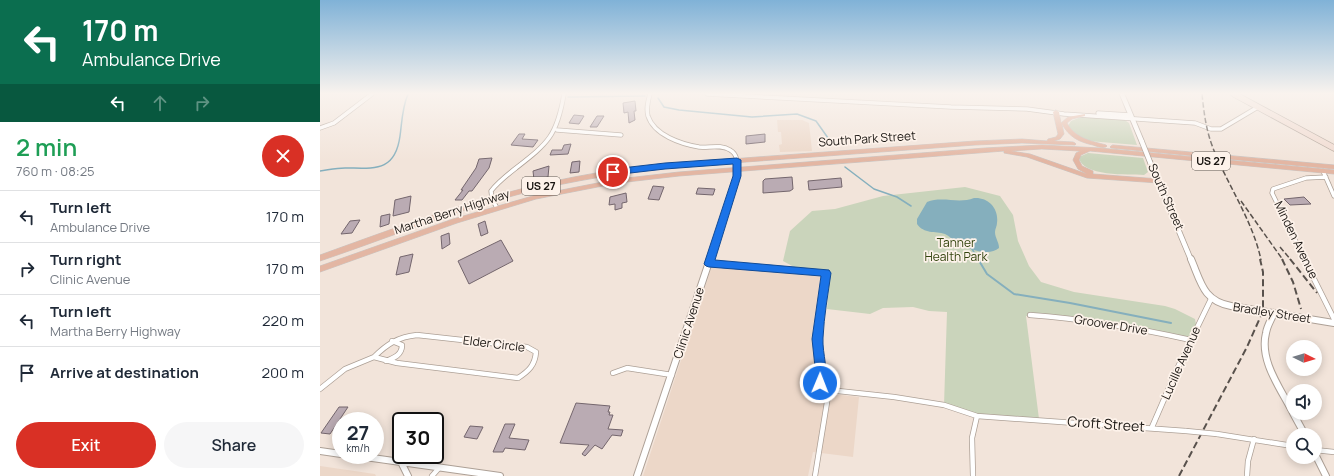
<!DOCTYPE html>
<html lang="en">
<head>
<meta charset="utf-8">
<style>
	:root { --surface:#fff; --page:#f6f6f7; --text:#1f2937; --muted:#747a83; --line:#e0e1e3; --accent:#d93025 }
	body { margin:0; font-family:Manrope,sans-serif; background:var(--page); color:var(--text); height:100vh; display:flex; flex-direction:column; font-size:15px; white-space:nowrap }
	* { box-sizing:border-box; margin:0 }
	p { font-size:13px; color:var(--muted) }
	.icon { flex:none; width:22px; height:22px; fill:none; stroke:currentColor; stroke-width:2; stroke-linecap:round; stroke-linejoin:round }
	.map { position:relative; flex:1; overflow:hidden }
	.sheet { display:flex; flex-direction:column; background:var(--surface); width:320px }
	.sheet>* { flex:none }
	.top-card { background:#0b6e4f; color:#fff; overflow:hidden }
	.needle { width:26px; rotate:95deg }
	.tools { position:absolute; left:966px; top:340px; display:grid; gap:8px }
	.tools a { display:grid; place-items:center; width:36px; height:36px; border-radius:50%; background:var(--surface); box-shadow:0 2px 10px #0003; font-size:20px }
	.speed { position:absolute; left:12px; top:412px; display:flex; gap:8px; font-size:20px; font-weight:700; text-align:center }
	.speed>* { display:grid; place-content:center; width:52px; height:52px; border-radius:50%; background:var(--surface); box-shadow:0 2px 10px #0003; line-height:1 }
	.speed small { font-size:10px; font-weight:400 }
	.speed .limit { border:2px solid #111; border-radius:6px; background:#fff; color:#111 }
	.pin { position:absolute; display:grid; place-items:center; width:34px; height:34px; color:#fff; margin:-17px; border:2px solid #fff; border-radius:50%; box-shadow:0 1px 4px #0007 }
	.me { position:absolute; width:44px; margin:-22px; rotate:1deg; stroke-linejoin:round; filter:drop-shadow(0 0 3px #0008) }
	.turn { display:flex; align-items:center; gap:14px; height:84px; padding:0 16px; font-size:18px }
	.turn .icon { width:52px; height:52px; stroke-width:2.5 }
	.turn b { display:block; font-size:28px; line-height:34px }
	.lanes { display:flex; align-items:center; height:38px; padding:0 16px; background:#0003; justify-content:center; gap:20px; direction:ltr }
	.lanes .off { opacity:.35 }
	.round { display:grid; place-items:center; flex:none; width:42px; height:42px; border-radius:21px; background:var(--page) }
	.headline { display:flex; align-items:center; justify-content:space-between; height:68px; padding:0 16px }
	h1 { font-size:24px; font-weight:600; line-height:30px; color:#1e9e55 }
	.cta { display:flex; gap:8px; margin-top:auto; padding:8px 16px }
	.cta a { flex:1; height:46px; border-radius:24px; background:var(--accent); color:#fff; font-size:16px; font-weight:600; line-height:46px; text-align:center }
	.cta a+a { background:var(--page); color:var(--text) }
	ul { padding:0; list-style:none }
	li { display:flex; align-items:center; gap:12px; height:52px; padding:0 16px; border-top:1px solid var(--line) }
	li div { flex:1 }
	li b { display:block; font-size:15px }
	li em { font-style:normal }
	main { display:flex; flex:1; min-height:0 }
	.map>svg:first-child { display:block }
	.built { fill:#ecd7c8 }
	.green { fill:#cad4bb }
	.water { fill:#85afbd }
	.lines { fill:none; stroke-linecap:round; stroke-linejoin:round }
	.stream-far1 { stroke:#85afbd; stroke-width:1.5 }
	.stream { stroke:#85afbd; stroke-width:2 }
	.building { fill:#baabb3; stroke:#74666d }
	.minor-far1-casing { stroke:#ada096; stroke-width:5 }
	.minor-casing { stroke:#ada096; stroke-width:6 }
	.tertiary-far1-casing { stroke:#ada096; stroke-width:6 }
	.tertiary-casing { stroke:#ada096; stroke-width:8 }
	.secondary-casing { stroke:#ada096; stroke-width:7 }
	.primary-casing { stroke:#c8c7c6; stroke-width:1 }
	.minor-far1 { stroke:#fff; stroke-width:3.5 }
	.minor { stroke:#fff; stroke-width:4.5 }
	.tertiary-far1 { stroke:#fff; stroke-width:4.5 }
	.tertiary { stroke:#fff; stroke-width:6 }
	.secondary { stroke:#f1dbd1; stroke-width:5.5 }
	.primary { fill:#e3b6a3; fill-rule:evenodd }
	.rail-far1 { stroke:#58514c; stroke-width:1.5; stroke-dasharray:5.5 2.5; stroke-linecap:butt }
	.rail { stroke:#58514c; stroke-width:2; stroke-dasharray:7 3.5; stroke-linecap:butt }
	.minor-bridge-casing { stroke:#ada096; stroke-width:6; stroke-linecap:butt }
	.tertiary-bridge-casing { stroke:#ada096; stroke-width:6; stroke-linecap:butt }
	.minor-bridge { stroke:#fff; stroke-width:4.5 }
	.tertiary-bridge { stroke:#fff; stroke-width:4.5 }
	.route { fill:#1a73e8; stroke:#114b97 }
	.labels { text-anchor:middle; stroke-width:3.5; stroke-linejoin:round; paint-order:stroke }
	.shield { fill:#fdf2ea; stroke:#5e5853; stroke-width:1 }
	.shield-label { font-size:11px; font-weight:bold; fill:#1a1612 }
	.street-label { font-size:12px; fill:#1a1612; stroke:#fdf2ea }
	.park-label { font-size:12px; fill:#32430d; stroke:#fdf2ea }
	.near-street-label { font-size:14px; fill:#1a1612; stroke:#fdf2ea }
</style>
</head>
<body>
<main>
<section class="sheet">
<div class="top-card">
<div class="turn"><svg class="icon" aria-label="left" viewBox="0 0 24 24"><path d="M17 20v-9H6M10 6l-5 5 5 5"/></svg><div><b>170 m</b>Ambulance Drive</div></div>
<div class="lanes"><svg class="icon" aria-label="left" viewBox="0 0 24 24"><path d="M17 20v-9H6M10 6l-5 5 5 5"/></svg><svg class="icon off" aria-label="ahead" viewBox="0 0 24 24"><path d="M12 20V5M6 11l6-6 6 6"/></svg><svg class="icon off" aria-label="right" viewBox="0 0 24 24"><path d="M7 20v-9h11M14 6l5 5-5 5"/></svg></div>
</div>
<div class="headline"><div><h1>2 min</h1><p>760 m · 08:25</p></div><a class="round" style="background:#d93025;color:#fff"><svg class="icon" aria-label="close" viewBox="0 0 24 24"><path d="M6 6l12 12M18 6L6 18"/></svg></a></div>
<ul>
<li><svg class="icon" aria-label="left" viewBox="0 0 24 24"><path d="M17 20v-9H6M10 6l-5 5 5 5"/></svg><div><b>Turn left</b><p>Ambulance Drive</p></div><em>170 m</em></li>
<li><svg class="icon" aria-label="right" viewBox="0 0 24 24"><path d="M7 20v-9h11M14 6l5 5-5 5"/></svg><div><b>Turn right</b><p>Clinic Avenue</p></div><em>170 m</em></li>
<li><svg class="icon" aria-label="left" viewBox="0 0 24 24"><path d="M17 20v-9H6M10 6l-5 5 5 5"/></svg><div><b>Turn left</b><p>Martha Berry Highway</p></div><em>220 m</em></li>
<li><svg class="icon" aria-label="arrive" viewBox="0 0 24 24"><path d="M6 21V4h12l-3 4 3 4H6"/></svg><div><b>Arrive at destination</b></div><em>200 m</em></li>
</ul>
<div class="cta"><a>Exit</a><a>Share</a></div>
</section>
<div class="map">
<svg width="1014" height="476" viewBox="0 0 1014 476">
	<rect width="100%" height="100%" fill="#f2e4da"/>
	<!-- built -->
	<path class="built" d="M457 120H482L489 123 492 151 460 152 459 145 462 144 461 132H458Z
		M392 266 502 276 493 333 496 384 503 393 539 397 533 457 493 452 488 476H323Z
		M0 466 55 474 56 476H0Z"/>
	<!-- green -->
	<path class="green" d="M761 117 803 119 809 123 817 145 769 141 761 139 748 126 751 121Z
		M768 153 823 158 828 172 824 175C809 174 761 177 759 157Z
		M645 187 680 196 693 215 698 241 709 266 721 282 754 292 845 306 855 309 875 319 876 324 871 340 769 318 706 316 719 419 657 416 624 405 627 312 609 311 593 307 563 308 550 314 507 309 510 272 474 267 463 261 470 231 492 211 515 209 563 196Z"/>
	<!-- water -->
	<path class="water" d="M654 198C668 197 679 208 677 223 677 226 675 229 675 232 675 238 679 242 679 248 669 257 648 249 638 243 633 241 630 236 625 234 615 231 604 234 597 224V219L607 202C622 196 639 204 654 198Z"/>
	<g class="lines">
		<!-- stream-far1 -->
		<path class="stream-far1" d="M248 97 325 96
			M338 98 344 107 359 110 432 117 477 114 496 121 513 145
			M525 167 554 189 577 197 591 206
			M0 171C8 170 16 168 25 168 53 168 75 173 80 136 82 122 82 108 88 94
			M652 249 659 260"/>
		<!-- stream -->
		<path class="stream" d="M658 259 667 274 694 294 750 303 851 323"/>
	</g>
	<!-- building -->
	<path class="building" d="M315 101 316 111H314L315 120 309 123 308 112 304 113 303 103Z
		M254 115 264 116 259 124 249 123Z
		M277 116H284L277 127H270Z
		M199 134H205L202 139 218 140 213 147 191 145Z
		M445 134V142L426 144V136Z
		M251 144 248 154 230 155 232 150H242L244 145Z
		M172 158 169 168 152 191H149L142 200H135L143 190H141L156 168 159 159Z
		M260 161 259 172 250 173 252 162Z
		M229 166 228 177 214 180 213 171Z
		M472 177 473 189 470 191 443 193V181L445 179Z
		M521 178 522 187 489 190 488 181Z
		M333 186 344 187 339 200 328 199Z
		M378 188 395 189 393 195 376 194Z
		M306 193 307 202 302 203V208L295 210V204L289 205 290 197Z
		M91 196 89 212 73 216 75 200Z
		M984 197 991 204 970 205 964 199Z
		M70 214 69 224 60 227 61 216Z
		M40 220 32 233 21 234 30 221Z
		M165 221 168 233 161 236 158 224Z
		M129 233 130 244 122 249 121 236Z
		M181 240 193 261 149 284 138 261Z
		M93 254 89 272 76 275 80 257Z
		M256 403 290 406 288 412H290L289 415H293L288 429 303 430 301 436 292 435 282 449 275 445 265 456 262 454 269 445 240 443Z
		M19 407H28L10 434 1 433Z
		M185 424H195L189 438 209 440 205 450 185 448 183 452H173Z
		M150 426 163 427 157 439 144 437Z"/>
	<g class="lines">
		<!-- minor-far1 casing -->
		<g class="minor-far1-casing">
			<path id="minor-far1" d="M330 94C328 101 326 108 328 116 334 135 361 144 379 147 389 148 401 144 410 150 414 152 416 156 417 160
				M387 94 631 107 707 109 744 114 875 123 891 129H901L938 107
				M778 113 810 115
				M0 128 14 123 52 94
				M237 130 301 135
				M1003 171 1014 196
				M177 208 172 199 171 191C178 182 187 175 196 168 228 143 237 136 244 94
				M985 260 952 193 953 189 986 178 1006 177"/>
		</g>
		<!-- minor casing -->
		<g class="minor-casing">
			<path id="minor" d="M984 259 1014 319
				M389 264 506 273 497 339 500 383 509 390 574 397 624 405 657 416 866 431
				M710 315C765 319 817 328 871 340
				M97 335 207 347 216 352C215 365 209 371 198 378L77 363 54 357C67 344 78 337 97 335Z
				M66 361C74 358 82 355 82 345L72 341
				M293 373 307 368 352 375
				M0 389 25 369 54 357
				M832 427 858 367 891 299
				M897 434 973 446
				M995 450 1014 452
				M112 476 119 468
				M495 476 509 390
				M653 476 652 438 657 416
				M927 476 928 461 934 439"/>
		</g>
		<!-- tertiary-far1 casing -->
		<g class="tertiary-far1-casing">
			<path id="tertiary-far1" d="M802 94 822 142
				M830 162 871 260
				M390 260 417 176V170"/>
		</g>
		<!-- tertiary casing -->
		<g class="tertiary-casing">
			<path id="tertiary" d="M871 259C881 282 883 301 911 306L1014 323
				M954 313C951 320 947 326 946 333 939 361 961 389 973 413
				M973 413 985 435
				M0 451 21 454
				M995 454 1006 476
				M31 455 180 476
				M81 462 88 476
				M317 476 390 259"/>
		</g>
		<!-- secondary casing -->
		<g class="secondary-casing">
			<path id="secondary" d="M914 94 1014 148"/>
		</g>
		<!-- primary casing -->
		<g class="primary-casing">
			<path id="primary" d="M736 110 739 112 741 123 748 117 765 114V116L752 119 747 123C755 138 771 141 786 145L787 146 786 147C782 148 778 147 773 145 759 142 749 137 742 124L744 134 740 139 734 141 753 142 755 143 756 144 755 145 702 143 655 145 345 168C288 175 231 184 175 201 116 218 59 241 0 261V255C83 225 166 194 254 177 314 165 376 162 437 157 510 152 582 146 655 141L702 139 727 141 728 139 736 137 738 134 733 112Z
				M722 145 780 148 1014 170V174L770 151 761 155 759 160 762 166 773 171V174L839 179 842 181 839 183 767 178 707 157 684 153V151L359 176 298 183 216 199 137 223 0 272V266L133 219 216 195 298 179 359 172 665 148ZM722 149 760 151 756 153 753 160 758 169 767 174 710 154 691 151Z
				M793 145 1014 165V169L791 148 790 147 791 146Z"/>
		</g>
		<!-- minor-far1 -->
		<use href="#minor-far1" class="minor-far1"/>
		<!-- minor -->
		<use href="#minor" class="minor"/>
		<!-- tertiary-far1 -->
		<use href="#tertiary-far1" class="tertiary-far1"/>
		<!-- tertiary -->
		<use href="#tertiary" class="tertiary"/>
		<!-- secondary -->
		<use href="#secondary" class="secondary"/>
		<!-- primary -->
		<use href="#primary" class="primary"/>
		<!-- rail-far1 -->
		<path class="rail-far1" d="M882 94C884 113 886 130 893 148 907 184 933 221 941 260
			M921 201 963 260
			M960 247 971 260"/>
		<!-- rail -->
		<path class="rail" d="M962 259 973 282 981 309
			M970 259 997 293
			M859 476 927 347 943 311V272L940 259"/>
		<!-- minor-bridge casing -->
		<g class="minor-bridge-casing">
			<path id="minor-bridge" d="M866 431 897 434"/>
		</g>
		<!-- tertiary-bridge casing -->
		<g class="tertiary-bridge-casing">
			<path id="tertiary-bridge" d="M822 142 830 162"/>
		</g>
		<!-- minor-bridge -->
		<use href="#minor-bridge" class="minor-bridge"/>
		<!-- tertiary-bridge -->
		<use href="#tertiary-bridge" class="tertiary-bridge"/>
	</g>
	<!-- sky -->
	<linearGradient id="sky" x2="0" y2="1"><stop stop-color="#80b2d7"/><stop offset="0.58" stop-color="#f9f3ee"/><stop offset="1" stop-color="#f9f3ee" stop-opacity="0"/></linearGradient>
	<rect width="1014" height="161" fill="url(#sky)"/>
	<!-- route -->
	<path class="route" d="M417 158 421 160V176L395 260 509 270 511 273C508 294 504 316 503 338 502 354 510 372 503 387L500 389 496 387 494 383 495 367 492 339 501 276 389 267 386 266 384 264 413 176V164L345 169 293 175 289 172 293 169 345 163Z"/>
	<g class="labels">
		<!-- shield labels -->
		<g class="shield">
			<rect x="872" y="152" width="38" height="18" rx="3"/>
			<rect x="202" y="177" width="38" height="18" rx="3"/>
		</g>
		<g class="shield-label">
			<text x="891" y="165">US 27</text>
			<text x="221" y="190">US 27</text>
		</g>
		<!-- street labels -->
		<g class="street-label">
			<text transform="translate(547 139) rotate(-4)" y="4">South Park Street</text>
			<text transform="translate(846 197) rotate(66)" y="4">South Street</text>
			<text transform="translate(132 212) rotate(-18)" y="4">Martha Berry Highway</text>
			<text transform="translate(976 240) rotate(64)" y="4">Minden Avenue</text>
			<text transform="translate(952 313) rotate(9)" y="4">Bradley Street</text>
			<text transform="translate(369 323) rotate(-72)" y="4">Clinic Avenue</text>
			<text transform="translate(791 325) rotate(9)" y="4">Groover Drive</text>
			<text transform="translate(174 344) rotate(7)" y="4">Elder Circle</text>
			<text transform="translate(861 363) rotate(-66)" y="4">Lucille Avenue</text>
		</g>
		<!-- park labels -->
		<g class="park-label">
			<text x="636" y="247">Tanner<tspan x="636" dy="14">Health Park</tspan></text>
		</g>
		<!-- near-street labels -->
		<g class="near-street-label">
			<text transform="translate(786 424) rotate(4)" y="5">Croft Street</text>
		</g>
	</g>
</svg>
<div class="tools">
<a><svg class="needle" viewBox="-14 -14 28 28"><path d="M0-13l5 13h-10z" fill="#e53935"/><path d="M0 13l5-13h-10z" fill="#747a83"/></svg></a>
<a><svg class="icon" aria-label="sound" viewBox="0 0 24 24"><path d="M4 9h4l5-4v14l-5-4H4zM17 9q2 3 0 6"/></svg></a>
<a><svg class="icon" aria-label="search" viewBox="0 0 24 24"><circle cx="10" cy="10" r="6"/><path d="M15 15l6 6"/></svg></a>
</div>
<div class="speed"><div>27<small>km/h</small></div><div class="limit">30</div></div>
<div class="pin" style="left:293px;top:172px;background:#d93025"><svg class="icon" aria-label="arrive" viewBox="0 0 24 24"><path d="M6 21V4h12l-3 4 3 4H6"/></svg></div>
<svg class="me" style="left:500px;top:383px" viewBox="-20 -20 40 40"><circle r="17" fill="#1a73e8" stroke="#fff" stroke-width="3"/><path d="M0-11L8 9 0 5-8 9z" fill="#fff"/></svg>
</div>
</main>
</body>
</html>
